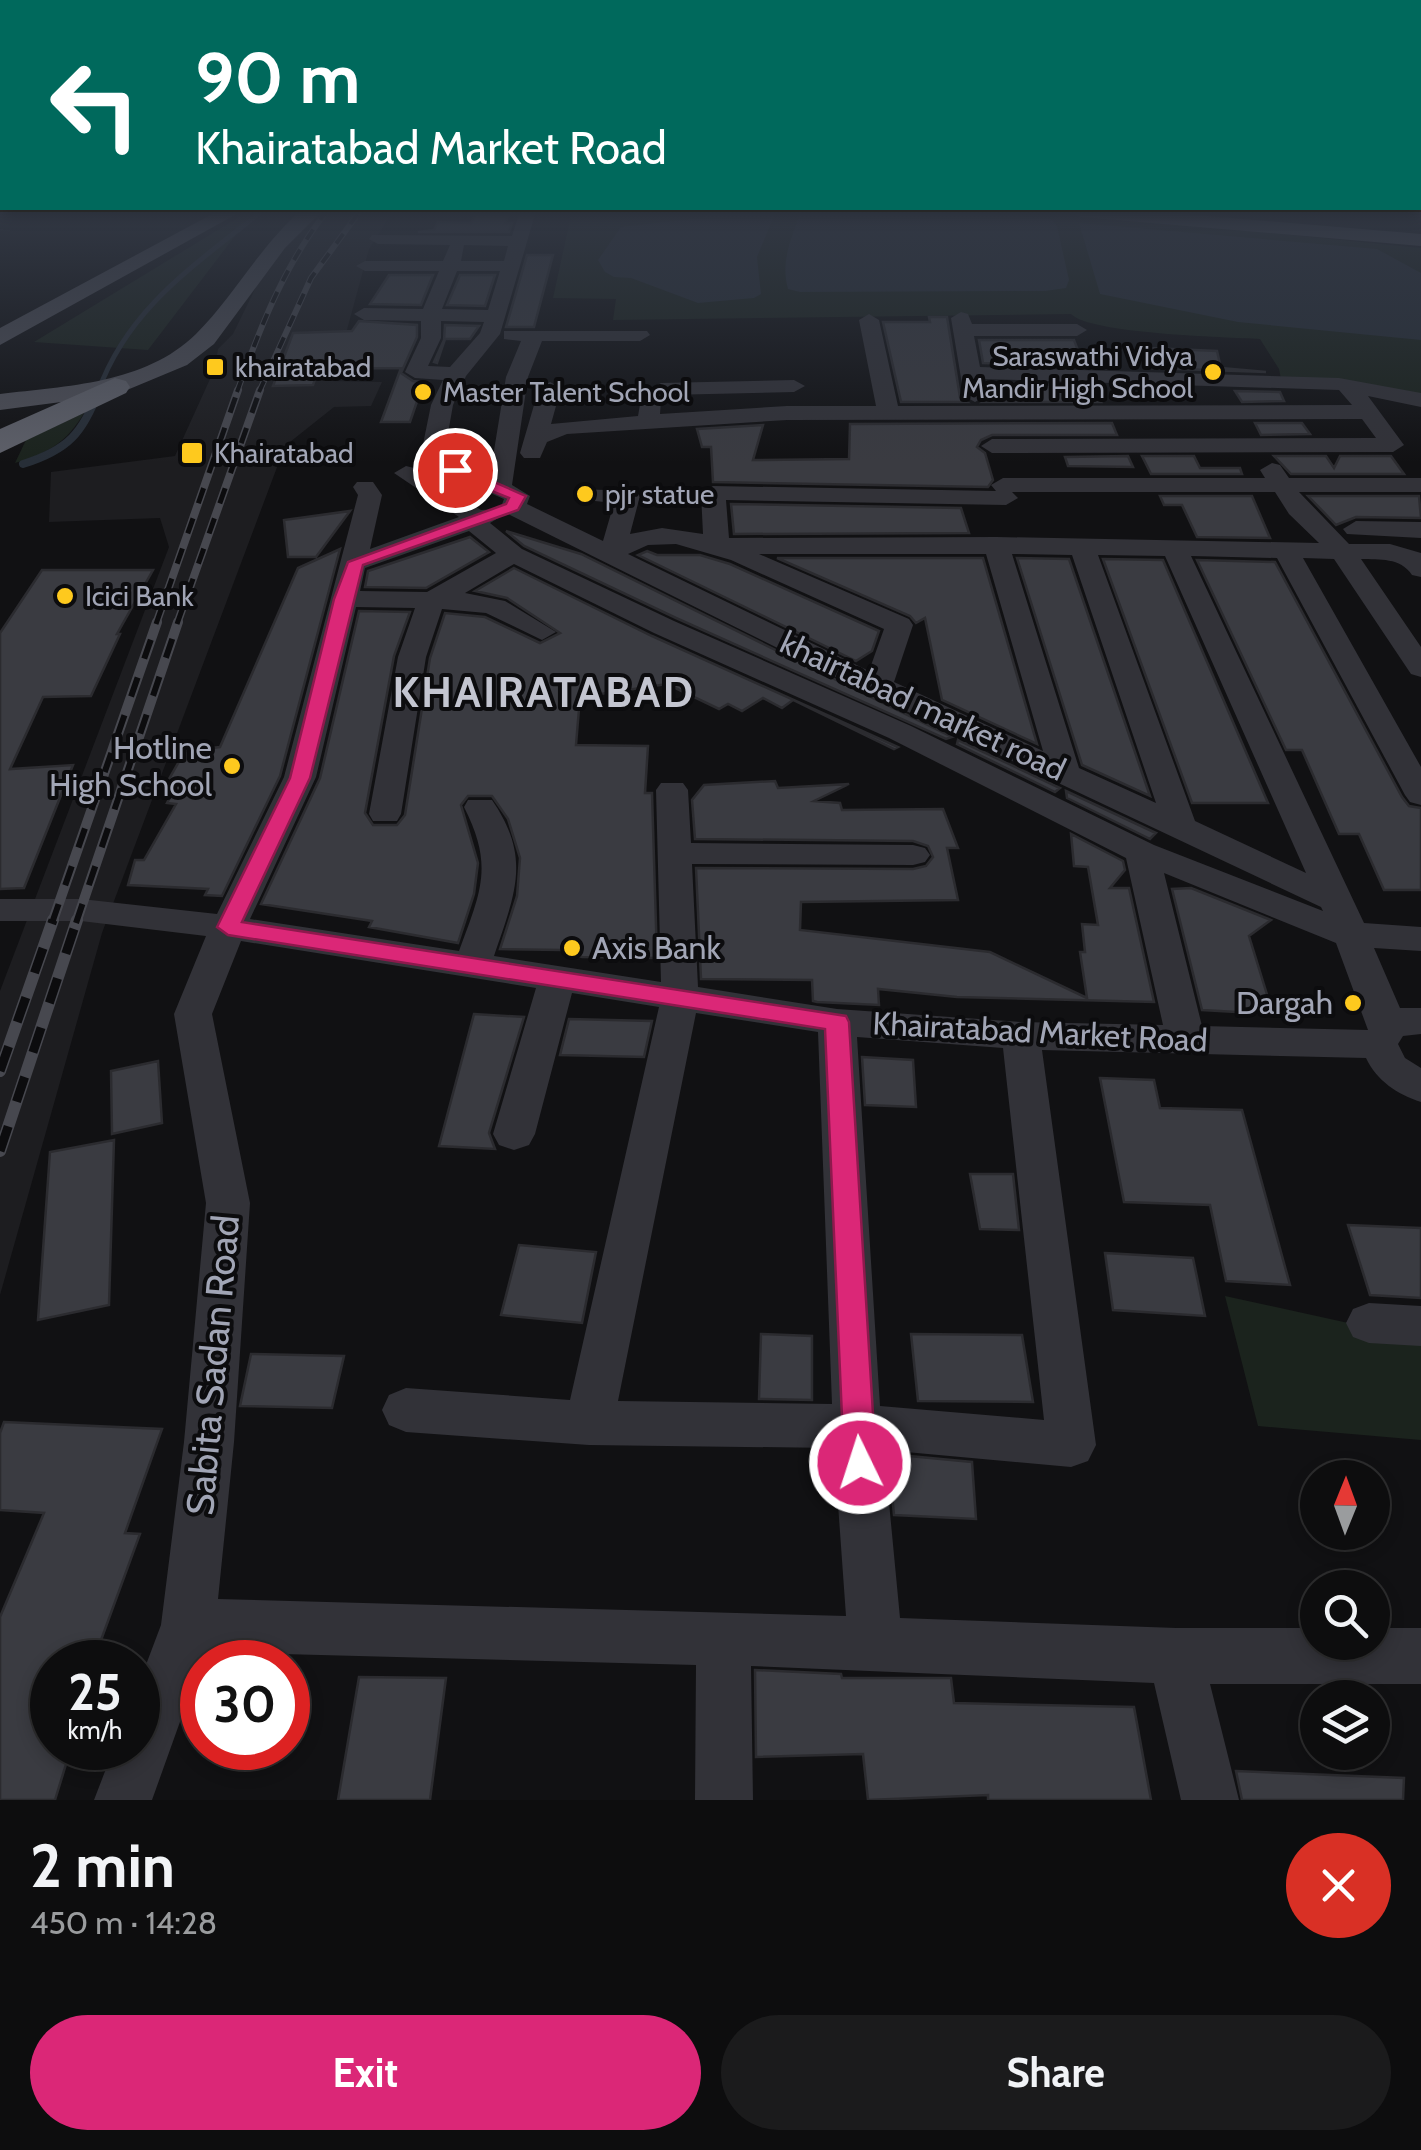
<!DOCTYPE html>
<html lang="en">
<head>
<meta charset="utf-8">
<style>
	:root { --surface:#0d0d0e; --page:#1b1b1c; --text:#f1f3f6; --muted:#9a9c9e; --line:#2d2d2e; --accent:#db2777 }
	body { margin:0; font-family:Cabin,sans-serif; background:var(--page); color:var(--text); height:100vh; display:flex; flex-direction:column; font-size:38px; white-space:nowrap }
	* { box-sizing:border-box; margin:0 }
	p { font-size:32px; color:var(--muted) }
	.icon { flex:none; width:55px; height:55px; fill:none; stroke:currentColor; stroke-width:2; stroke-linecap:round; stroke-linejoin:round }
	.map { position:relative; height:1800px; overflow:hidden }
	.panel { display:flex; flex-direction:column; background:var(--surface); flex:1 }
	.panel>* { flex:none }
	.banner { position:absolute; left:0px; top:0px; width:1422px; height:210px; box-shadow:0 5px 15px #0003,0 0 0 2px var(--line); background:#00695c; color:#fff; overflow:hidden }
	.needle { width:65px; rotate:1deg }
	.controls { position:absolute; left:1300px; top:1460px; display:grid; gap:20px }
	.controls a { display:grid; place-items:center; width:90px; height:90px; border-radius:50%; background:var(--surface); box-shadow:0 5px 15px #0003,0 0 0 2px var(--line); font-size:50px }
	.speed { position:absolute; left:30px; top:1640px; display:flex; gap:20px; font-size:50px; font-weight:700; text-align:center }
	.speed>* { display:grid; place-content:center; width:130px; height:130px; border-radius:50%; background:var(--surface); box-shadow:0 5px 15px #0003,0 0 0 2px var(--line); line-height:1 }
	.speed small { font-size:25px; font-weight:400 }
	.speed .limit { border:15px solid #d22; background:#fff; color:#111 }
	.pin { position:absolute; display:grid; place-items:center; width:85px; height:85px; color:#fff; margin:-42px; border:5px solid #fff; border-radius:50%; box-shadow:0 2px 10px #0007 }
	.me { position:absolute; width:110px; margin:-55px; rotate:356deg; stroke-linejoin:round; filter:drop-shadow(0 0 8px #0008) }
	.turn { display:flex; align-items:center; gap:35px; height:210px; padding:0 30px; font-size:45px }
	.turn .icon { width:130px; height:130px; stroke-width:2.5 }
	.turn b { display:block; font-size:70px; line-height:85px }
	.round { display:grid; place-items:center; flex:none; width:105px; height:105px; border-radius:52px; background:var(--page) }
	.summary { display:flex; align-items:center; justify-content:space-between; height:170px; padding:0 30px }
	h1 { font-size:60px; font-weight:700; line-height:75px }
	.button { display:flex; gap:20px; margin-top:auto; padding:20px 30px }
	.button a { flex:1; height:115px; border-radius:60px; background:var(--accent); color:#fff; font-size:40px; font-weight:700; line-height:115px; text-align:center }
	.button a+a { background:var(--page); color:var(--text) }
	.map>svg:first-child { display:block }
	.built { fill:#1d1d20 }
	.green { fill:#1b231d }
	.water { fill:#272e37 }
	.lines { fill:none; stroke-linecap:round; stroke-linejoin:round }
	.stream-far1 { stroke:#272e37; stroke-width:5 }
	.stream { stroke:#272e37; stroke-width:8 }
	.building { fill:#3a3b41; stroke:#2b2b2f; stroke-width:2.5 }
	.minor { fill:#323238; fill-rule:evenodd }
	.major { fill:#4e4f57; fill-rule:evenodd }
	.highway { fill:#5e6069; fill-rule:evenodd }
	.rail-far3-casing { stroke:#47484f; stroke-width:6 }
	.rail-far2-casing { stroke:#47484f; stroke-width:8 }
	.rail-far1-casing { stroke:#47484f; stroke-width:10 }
	.rail-casing { stroke:#47484f; stroke-width:12 }
	.rail-far3 { stroke:#0c0c0e; stroke-width:4; stroke-dasharray:12; stroke-linecap:butt }
	.rail-far2 { stroke:#0c0c0e; stroke-width:5; stroke-dasharray:16; stroke-linecap:butt }
	.rail-far1 { stroke:#0c0c0e; stroke-width:6; stroke-dasharray:20; stroke-linecap:butt }
	.rail { stroke:#0c0c0e; stroke-width:9; stroke-dasharray:26; stroke-linecap:butt }
	.route { fill:#db2777; stroke:#8e194d; stroke-width:2.5 }
	.poi-dot { fill:#fec91e; stroke:#0c0c0e; stroke-width:4 }
	.labels { text-anchor:middle; stroke-width:8; stroke-linejoin:round; paint-order:stroke }
	.far-poi-label { font-size:28px; fill:#a1a5b5; stroke:#0c0c0e; text-anchor:start }
	.street-label { font-size:32px; fill:#a1a5b5; stroke:#0c0c0e }
	.poi-label { font-size:32px; fill:#a1a5b5; stroke:#0c0c0e; text-anchor:end }
	.near-street-label { font-size:38px; fill:#a1a5b5; stroke:#0c0c0e }
	.district-label { font-size:42px; font-weight:bold; letter-spacing:2.5px; fill:#c3c5d0; stroke:#0c0c0e }
</style>
</head>
<body>
<div class="map">
<svg width="1421" height="1800" viewBox="0 0 1421 1800">
	<rect width="100%" height="100%" fill="#111113"/>
	<!-- built -->
	<path class="built" d="M307 211H393L369 249 333 381 382 382 371 406 334 407 285 446 102 933 0 1295V991L169 547 160 518 49 522 51 472 175 456 215 368 218 349 233 334 276 246Z"/>
	<!-- green -->
	<path class="green" d="M249 211H254L148 350 34 342Z
		M572 211H1048L1421 248V400L1354 387 1282 384 1279 369 1260 339C1226 337 1090 334 1071 314L613 320 616 299 553 298Z
		M84 413C67 442 47 454 15 463L26 440Z
		M1225 1296 1421 1339V1440L1258 1426Z"/>
	<!-- water -->
	<path class="water" d="M725 211H776L757 257 761 294 754 298 698 303 631 278 614 277 605 272 598 260 621 227 699 218Z
		M801 211H957L1051 219 1057 226 1069 280 1066 288 1045 291 800 292 788 289C780 261 792 237 801 211Z
		M1079 223 1377 249 1421 273V340L1238 322 1100 294Z"/>
	<g class="lines">
		<!-- stream-far1 -->
		<path class="stream-far1" d="M98 392C128 308 195 265 262 211"/>
		<!-- stream -->
		<path class="stream" d="M23 464C68 450 83 433 99 390"/>
	</g>
	<!-- building -->
	<path class="building" d="M477 211H511L505 223H512L509 232H418L434 230 438 222 471 223Z
		M527 255H553L534 327H506Z
		M389 275H433L421 305 370 304Z
		M460 275H495L485 306 447 305Z
		M929 317H947L960 397 967 402H901L883 322H930Z
		M359 321 417 325V337L401 373 413 381 430 383 423 384 410 422H381L401 368 319 369 313 385 273 386 293 333 352 331Z
		M445 325 479 326 470 339H445L437 363 434 362 444 340Z
		M979 340H1074L1084 366 983 363Z
		M1149 348 1217 351 1221 368 1266 372 1151 368Z
		M988 383 1093 386 1101 402H983L989 398Z
		M1235 391 1280 392 1284 401 1242 402Z
		M1112 423 1117 435H992L981 440 977 447 985 453 993 480 988 487 713 482 711 447H702L697 429 763 425 753 460 849 459 850 424Z
		M1255 423H1302L1310 434 1261 435Z
		M1128 456 1133 467 1068 466 1065 457Z
		M1142 456H1194L1200 468H1240L1242 474H1151Z
		M1274 456H1326L1334 468 1340 456H1391L1404 474H1291Z
		M1160 496H1252L1270 538 1197 537 1182 505H1164Z
		M1308 496H1419L1421 518 1356 517 1336 525Z
		M731 504 961 508 969 533 734 534Z
		M350 511 316 557H288L284 520Z
		M506 531 581 554 952 737 946 739 676 618 524 546Z
		M470 537 489 552 426 588 365 587 368 571Z
		M340 549 280 776 222 896 205 895 208 889 128 885 135 860H144L176 804 167 803 172 793H161L185 751 220 747 298 568Z
		M647 551 657 555H700L730 564 879 631 872 651 856 661 638 555Z
		M777 558H983L1037 744 942 700 925 618 916 623 910 616Z
		M1017 558 1069 559 1150 796 1082 765Z
		M1103 559 1163 560 1268 803H1192Z
		M1197 560 1275 562 1402 797 1409 806 1421 808V890H1384L1359 834H1339L1302 750H1286Z
		M514 568 652 636 898 747 894 749 793 700 782 708 763 698 742 711 728 704 719 709 667 684 580 697 576 745 648 746 645 793H652L657 958 582 957 562 950 500 949 517 896 520 858 508 819 492 796H468L461 805 478 863 474 894 458 943 369 927 372 921 261 904 320 778 359 611 410 612 394 656 365 813 373 825H397L405 815 430 658 445 613 485 617 540 643 560 633 507 598 475 591Z
		M42 570H153L117 634H120L91 696 43 697 10 769 73 765 24 888 0 889V633Z
		M958 740 1060 788 1055 792 957 744Z
		M775 781 778 788 849 784 814 801 840 803 842 810 943 809 958 848H947L958 900 801 902 800 930 990 952 1087 998 1080 952H1085L1082 924 1098 925 1088 867 1074 866 1071 834 1123 861 1125 870 1110 888H1129L1154 1002 957 997 878 989 879 1005 817 1002 813 1001 812 980 701 979 696 868 913 869 926 866 933 857 928 846 913 841 695 839 692 800 704 785Z
		M1066 791 1156 833 1150 839 1067 798Z
		M1191 888 1271 920 1249 936 1273 1014 1202 1010 1172 889Z
		M474 1014 524 1017 489 1133 495 1149 439 1146Z
		M569 1019 652 1021 644 1057 560 1055Z
		M862 1057 913 1060 916 1107 865 1105Z
		M158 1061 162 1123 112 1134 111 1071Z
		M1100 1078 1154 1080 1160 1108 1242 1110 1290 1285 1226 1281 1210 1205 1124 1202Z
		M114 1140 109 1305 38 1320 50 1152Z
		M970 1174H1013L1019 1230 980 1229Z
		M1348 1225 1421 1228V1298L1370 1295Z
		M519 1245 596 1252 582 1323 501 1315Z
		M1105 1253 1193 1258 1205 1316 1113 1310Z
		M761 1334 812 1336V1400L759 1399Z
		M911 1334 1022 1335 1033 1402 918 1401Z
		M251 1354 344 1356 332 1408 240 1406Z
		M4 1422 162 1429 125 1533 140 1534 93 1662H52V1748H71L55 1800H0V1617L44 1513 0 1510V1433Z
		M888 1454 972 1462 976 1519 894 1515Z
		M755 1670 841 1674 842 1678H951L954 1703 1134 1707 1151 1800H988V1795L868 1800 863 1754 756 1757Z
		M359 1677 446 1678 430 1800H338Z
		M1236 1771 1404 1778 1403 1800H1242Z"/>
	<g class="lines">
		<!-- minor -->
		<path class="minor" d="M520 211H536L500 334 466 376 453 405 444 456 490 475 506 377 521 341 504 339V331H647L650 335 640 341H542L528 377 512 485 530 496 527 504 603 541 614 503 576 499 573 494 576 489 637 491 640 496 630 534 662 528 703 534 701 493 713 486 996 491 991 485 1003 478H1265L1260 470 1272 463 1280 465 1289 478H1421V492H1299L1349 544H1390L1421 553V577L1412 575C1400 557 1380 560 1361 559L1421 647V677L1411 674 1334 559 1303 558 1421 767V805L1410 802 1405 795 1277 558 1191 556 1364 923 1421 927V951L1374 948 1400 1008H1421V1034L1403 1036 1398 1044 1405 1058 1421 1068V1102C1397 1094 1377 1081 1366 1058L1042 1050 1096 1445 1088 1461 1071 1467 884 1450 900 1618 1176 1628H1318V1642H1372V1628H1421V1684H1210L1239 1800H1181L1154 1683 751 1666 753 1800H695L696 1665 205 1652 152 1800H94L114 1748H138V1686L161 1625 184 1442 206 1203 174 1014 206 936 81 921H0V899H81L217 914 284 777 358 495 353 487 357 482H373L382 495 370 549 459 517 394 473 406 466 414 468 481 510 502 509 505 514 490 523 522 549 674 621 911 726 1154 845 1323 911 1321 907 868 693 504 512 501 507 504 499 424 464 420 459 431 405 443 380 415 378 405 372 421 338V321L364 320 354 314 364 308 423 309 439 271H365L356 266 365 261H443L450 245 378 244 369 239 372 235 512 236ZM464 245 508 246 504 261H461ZM457 271H500L488 310 442 309ZM441 321 484 322 480 333 450 367 428 366 441 338ZM1012 492H1275L1289 514 1319 543 996 537 729 538 726 500 1006 505 1018 498ZM469 531 496 553 427 592 360 591 365 568ZM676 544 731 560 884 629 869 671 628 554 648 545ZM759 554H986L1043 751 894 682 913 625 909 619ZM1012 554 1072 555 1156 803 1079 768ZM1098 555 1165 556 1306 873 1195 821ZM514 564 654 633 889 738 1126 858 1163 1025 1021 1022 837 1009 698 987 692 864 913 865 925 862 930 855 925 848 913 845 691 843 688 790 683 783H661L656 790 661 982 494 956C515 894 532 858 492 800H468L464 807C494 866 481 891 459 951L250 919 316 777 356 607 415 608 398 657 369 814 373 821H397L401 814 426 657 442 609 486 613 542 640 556 632 505 601 465 593ZM1164 873 1336 943 1368 1030 1202 1026ZM241 941 536 988 493 1134 499 1145 514 1150 529 1145 535 1134 572 993 659 1007 570 1400 406 1388 389 1395 382 1410 389 1425 406 1432 589 1445 834 1448 846 1616 218 1599 234 1442 250 1203 212 1014ZM696 1013 818 1032 832 1404 618 1401ZM857 1037 1003 1048 1044 1420 880 1406Z
			M961 312 968 314 972 324H1077L1087 330 1077 336H974L980 367 1339 378 1421 393V407L1368 396 1404 445 1393 452 992 453 981 446 992 439 1376 438 1362 419 787 420 567 434 547 442 540 458H524L520 453 539 388 550 382 561 388 551 424 638 416 642 393 661 383 794 380 805 386 794 392 666 395 661 400 660 414 787 406H876L859 320 869 314 879 320 898 406 1352 405 1339 390 983 379 986 396 975 402 964 396 951 318Z
			M1356 521 1421 522V538L1347 534 1343 529Z
			M1369 1303 1421 1306V1346L1369 1343 1353 1337 1346 1323 1353 1309Z"/>
		<!-- major -->
		<path class="major" d="M218 211H242L0 345V328Z
			M300 211H322L285 248 214 344 187 365 115 395 0 410V394C66 386 145 384 196 334 234 296 258 249 300 211Z
			M1071 211H1148L1421 234V246L1081 217Z"/>
		<!-- highway -->
		<path class="highway" d="M115 378 126 381 130 387 126 393 0 453V429Z"/>
		<!-- rail-far3 casing -->
		<g class="rail-far3-casing">
			<path id="rail-far3" d="M237 392C260 328 284 265 327 211
				M259 392 311 278 360 211"/>
		</g>
		<!-- rail-far2 casing -->
		<g class="rail-far2-casing">
			<path id="rail-far2" d="M156 624 238 390
				M177 624 260 390"/>
		</g>
		<!-- rail-far1 casing -->
		<g class="rail-far1-casing">
			<path id="rail-far1" d="M52 923 157 622
				M76 923 178 622"/>
		</g>
		<!-- rail casing -->
		<g class="rail-casing">
			<path id="rail" d="M0 1071 53 920
				M0 1151 77 920"/>
		</g>
		<!-- rail-far3 -->
		<use href="#rail-far3" class="rail-far3"/>
		<!-- rail-far2 -->
		<use href="#rail-far2" class="rail-far2"/>
		<!-- rail-far1 -->
		<use href="#rail-far1" class="rail-far1"/>
		<!-- rail -->
		<use href="#rail" class="rail"/>
	</g>
	<!-- sky -->
	<linearGradient id="sky" x2="0" y2="1"><stop stop-color="#09090a"/><stop offset="0.46" stop-color="#323844"/><stop offset="1" stop-color="#323844" stop-opacity="0"/></linearGradient>
	<rect width="1421" height="463" fill="url(#sky)"/>
	<!-- route -->
	<path class="route" d="M449 467H460L526 496 518 510 363 565 310 778 242 922 846 1016 849 1022 876 1463 871 1473 860 1478 849 1473 844 1463 825 1029 228 935 217 927 290 778 334 599 348 562 506 504 509 498 449 474Z"/>
	<!-- markers -->
	<g class="poi-dot">
		<rect x="205" y="357" width="20" height="20" rx="5"/>
		<circle cx="1213" cy="372" r="10"/>
		<circle cx="423" cy="392" r="10"/>
		<rect x="180" y="441" width="24" height="24" rx="5"/>
		<circle cx="585" cy="494" r="10"/>
		<circle cx="65" cy="596" r="10"/>
		<circle cx="232" cy="766" r="10"/>
		<circle cx="572" cy="948" r="10"/>
		<circle cx="1353" cy="1003" r="10"/>
	</g>
	<g class="labels">
		<!-- far-poi labels -->
		<g class="far-poi-label">
			<text x="1193" y="366" text-anchor="end">Saraswathi Vidya<tspan x="1193" dy="32">Mandir High School</tspan></text>
			<text x="235" y="377">khairatabad</text>
			<text x="443" y="402">Master Talent School</text>
			<text x="214" y="463">Khairatabad</text>
			<text x="605" y="504">pjr statue</text>
			<text x="85" y="606">Icici Bank</text>
		</g>
		<!-- street labels -->
		<g class="street-label">
			<text transform="translate(923 706) rotate(25)" y="11">khairtabad market road</text>
			<text transform="translate(1040 1032) rotate(3)" y="11">Khairatabad Market Road</text>
		</g>
		<!-- poi labels -->
		<g class="poi-label">
			<text x="212" y="759">Hotline<tspan x="212" dy="37">High School</tspan></text>
			<text x="592" y="959" text-anchor="start">Axis Bank</text>
			<text x="1333" y="1014">Dargah</text>
		</g>
		<!-- near-street labels -->
		<g class="near-street-label">
			<text transform="translate(213 1365) rotate(-85)" y="13">Sabita Sadan Road</text>
		</g>
		<!-- district labels -->
		<g class="district-label">
			<text x="544" y="707">KHAIRATABAD</text>
		</g>
	</g>
</svg>
<div class="controls">
<a><svg class="needle" viewBox="-14 -14 28 28"><path d="M0-13l5 13h-10z" fill="#e53935"/><path d="M0 13l5-13h-10z" fill="#9a9c9e"/></svg></a>
<a><svg class="icon" aria-label="search" viewBox="0 0 24 24"><circle cx="10" cy="10" r="6"/><path d="M15 15l6 6"/></svg></a>
<a><svg class="icon" aria-label="layers" viewBox="0 0 24 24"><path d="M12 4l9 5-9 5-9-5zM3 14l9 5 9-5"/></svg></a>
</div>
<div class="speed"><div>25<small>km/h</small></div><div class="limit">30</div></div>
<div class="pin" style="left:455px;top:470px;background:#d93025"><svg class="icon" aria-label="arrive" viewBox="0 0 24 24"><path d="M6 21V4h12l-3 4 3 4H6"/></svg></div>
<svg class="me" style="left:860px;top:1463px" viewBox="-20 -20 40 40"><circle r="17" fill="#db2777" stroke="#fff" stroke-width="3"/><path d="M0-11L8 9 0 5-8 9z" fill="#fff"/></svg>
<div class="banner">
<div class="turn"><svg class="icon" aria-label="left" viewBox="0 0 24 24"><path d="M17 20v-9H6M10 6l-5 5 5 5"/></svg><div><b>90 m</b>Khairatabad Market Road</div></div>
</div>
</div>
<section class="panel">
<div class="summary"><div><h1>2 min</h1><p>450 m · 14:28</p></div><a class="round" style="background:#d93025;color:#fff"><svg class="icon" aria-label="close" viewBox="0 0 24 24"><path d="M6 6l12 12M18 6L6 18"/></svg></a></div>
<div class="button"><a>Exit</a><a>Share</a></div>
</section>
</body>
</html>
